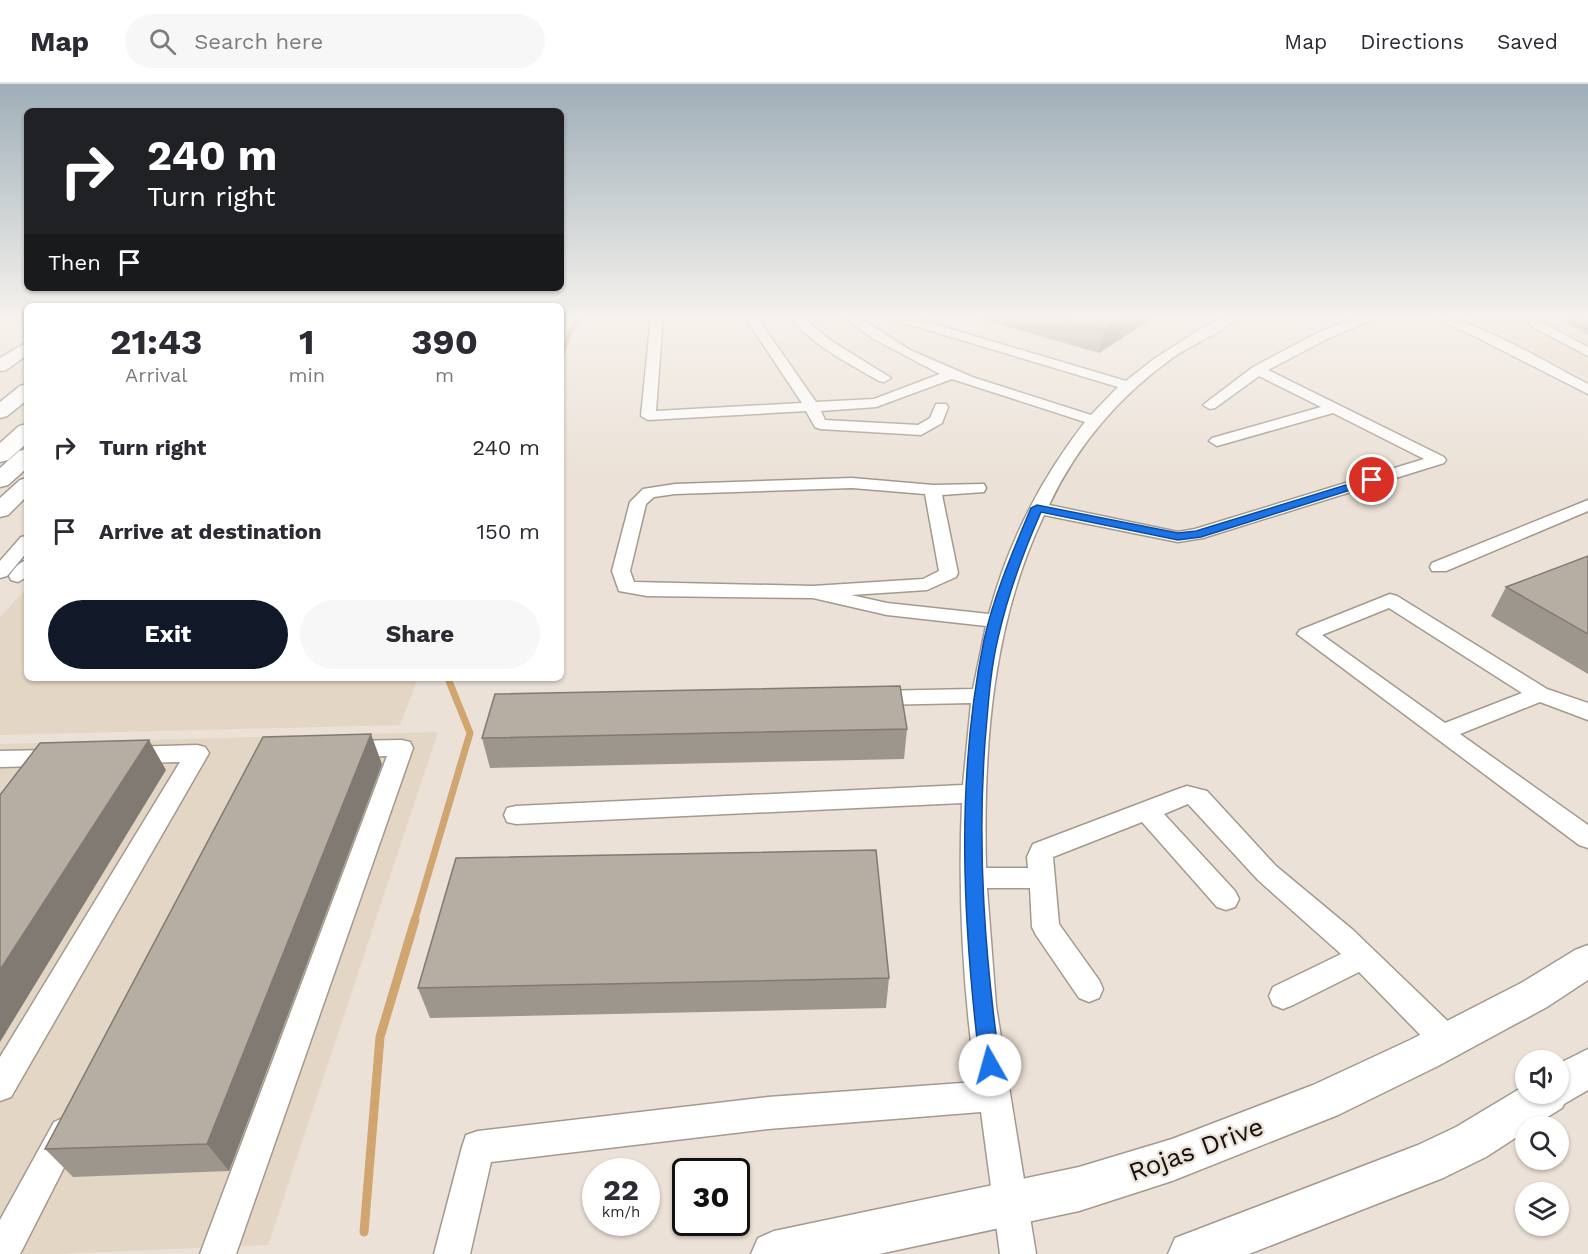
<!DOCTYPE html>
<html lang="en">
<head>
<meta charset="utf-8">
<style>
	:root { --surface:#fff; --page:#f7f7f7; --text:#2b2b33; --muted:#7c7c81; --line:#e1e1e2; --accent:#111827 }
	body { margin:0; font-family:"Work Sans",sans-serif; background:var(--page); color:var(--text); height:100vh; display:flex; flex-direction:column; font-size:22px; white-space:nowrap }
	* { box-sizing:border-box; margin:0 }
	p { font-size:20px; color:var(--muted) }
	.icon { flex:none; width:33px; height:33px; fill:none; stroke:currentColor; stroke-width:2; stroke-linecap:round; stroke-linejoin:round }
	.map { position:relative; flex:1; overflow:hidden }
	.sheet { position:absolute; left:24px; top:219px; width:540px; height:378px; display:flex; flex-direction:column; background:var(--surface); border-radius:9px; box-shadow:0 2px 4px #0004 }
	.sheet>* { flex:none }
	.guide { position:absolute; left:24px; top:24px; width:540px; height:183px; border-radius:9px; box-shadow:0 2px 4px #0004; background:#202124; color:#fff; overflow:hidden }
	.controls { position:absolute; left:1515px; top:966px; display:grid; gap:12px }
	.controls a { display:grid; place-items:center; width:54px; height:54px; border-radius:50%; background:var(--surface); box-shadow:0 2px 4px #0004; font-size:30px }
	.speed { position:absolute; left:582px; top:1074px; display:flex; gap:12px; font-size:30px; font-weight:700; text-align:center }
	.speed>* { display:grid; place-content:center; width:78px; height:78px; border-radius:50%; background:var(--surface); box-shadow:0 2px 4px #0004; line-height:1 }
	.speed small { font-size:15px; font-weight:400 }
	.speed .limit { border:3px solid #111; border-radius:9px; background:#fff; color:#111 }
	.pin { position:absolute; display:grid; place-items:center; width:51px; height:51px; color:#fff; margin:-26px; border:3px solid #fff; border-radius:50%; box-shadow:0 2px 6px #0007 }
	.me { position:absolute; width:66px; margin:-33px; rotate:353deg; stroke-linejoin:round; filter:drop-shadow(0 0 4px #0008) }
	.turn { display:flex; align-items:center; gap:21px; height:126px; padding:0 24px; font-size:27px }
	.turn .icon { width:78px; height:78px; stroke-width:2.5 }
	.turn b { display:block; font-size:42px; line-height:51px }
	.then { display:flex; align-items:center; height:57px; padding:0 24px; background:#0003; gap:12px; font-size:22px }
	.eta { display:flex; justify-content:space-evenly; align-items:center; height:102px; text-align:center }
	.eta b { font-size:36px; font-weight:700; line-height:42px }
	.action { display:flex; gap:12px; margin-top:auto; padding:12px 24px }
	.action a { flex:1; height:69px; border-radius:36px; background:var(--accent); color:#fff; font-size:24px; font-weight:700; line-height:69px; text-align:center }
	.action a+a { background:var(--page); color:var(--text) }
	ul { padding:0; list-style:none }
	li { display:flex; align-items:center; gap:18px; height:84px; padding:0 24px }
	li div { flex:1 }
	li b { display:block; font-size:22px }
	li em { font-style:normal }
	header { display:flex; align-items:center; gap:36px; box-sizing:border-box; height:84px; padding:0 30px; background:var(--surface); border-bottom:2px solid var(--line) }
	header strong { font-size:28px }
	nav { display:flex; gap:33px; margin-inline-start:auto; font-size:21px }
	.search { width:420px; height:54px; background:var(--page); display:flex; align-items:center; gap:15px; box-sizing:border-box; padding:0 21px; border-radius:33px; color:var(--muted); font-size:22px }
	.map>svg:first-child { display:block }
	.built { fill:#e4d6c5 }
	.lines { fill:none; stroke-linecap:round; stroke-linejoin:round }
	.stream-far2 { stroke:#d0a570; stroke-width:4 }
	.stream-far1 { stroke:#d0a570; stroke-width:7 }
	.stream { stroke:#d0a570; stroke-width:9 }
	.minor-casing { stroke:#a39a8f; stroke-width:3 }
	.major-casing { stroke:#a39a8f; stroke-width:3 }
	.highway-casing { stroke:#a39a8f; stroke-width:3 }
	.minor { fill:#fff; fill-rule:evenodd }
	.major { fill:#fff; fill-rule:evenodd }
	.highway { fill:#fff; fill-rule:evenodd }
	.wall { fill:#9d968c }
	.shaded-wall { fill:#807a72 }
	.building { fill:#b7aea3; stroke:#807a72; stroke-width:1.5 }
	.route { fill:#1a73e8; stroke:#114b97; stroke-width:1.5 }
	.labels { text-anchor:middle; stroke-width:4.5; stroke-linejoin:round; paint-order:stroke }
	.near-street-label { font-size:26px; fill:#16130f; stroke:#ebe1d6 }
</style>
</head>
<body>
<header>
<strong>Map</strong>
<div class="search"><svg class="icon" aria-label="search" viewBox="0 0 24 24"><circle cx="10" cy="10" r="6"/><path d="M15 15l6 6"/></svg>Search here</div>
<nav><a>Map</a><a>Directions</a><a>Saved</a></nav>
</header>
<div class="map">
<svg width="1588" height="1170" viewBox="0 0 1588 1170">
	<rect width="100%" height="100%" fill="#ebe1d6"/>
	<!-- built -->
	<path class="built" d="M1461 232H1588V295L1471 236Z
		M27 504V594H418L400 641 0 651V533Z
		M438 648 268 1161 56 1170H0V660Z"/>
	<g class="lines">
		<!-- stream-far2 -->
		<path class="stream-far2" d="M561 274 571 245 582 232"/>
		<!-- stream-far1 -->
		<path class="stream-far1" d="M414 838 470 649 449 597 450 594"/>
		<!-- stream -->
		<path class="stream" d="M364 1148 380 953 415 836"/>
		<!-- minor casing -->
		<g class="minor-casing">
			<path id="minor" d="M651 232H663L656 327 802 319 744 232H756L816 318 874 315 940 290 872 254 843 232H857L910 266 972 293 1091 331 1118 303 891 235 889 232H907L1126 297 1154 275 1199 246 1225 232H1240C1233 242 1192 261 1178 270 1122 309 1078 359 1049 421L1178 448 1195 445 1424 375 1333 329 1217 362 1209 357 1212 354 1321 323 1259 292 1215 324 1210 325 1203 321 1253 283 1319 248 1360 232H1376L1374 235 1329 254 1268 286 1444 373 1446 376 1444 379 1203 454 1178 458 1044 431C992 539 983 664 986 784H1028L1027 773 1033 760 1178 705 1187 702 1207 707 1276 782 1353 846 1458 947 1462 957 1458 967 1447 971 1436 967 1359 888 1293 921 1283 925 1273 921 1269 912 1273 903 1341 870 1258 796 1188 720 1164 730 1235 807 1239 815 1235 823 1226 826 1217 823 1142 738 1053 773 1059 840 1099 896 1103 905 1099 914 1089 918 1079 914 1036 851 1032 843 1030 804H987L996 922 1036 1170H1000L981 1028 768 1045 491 1078 470 1170H434L462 1063 466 1051 478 1047 768 1013 976 998C963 905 958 813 962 719L516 740 507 738 504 731 507 724 516 722 963 701 971 619 875 621 867 619 864 614 867 609 875 607 973 605 986 542 887 531 813 514 647 512 619 507 612 487 630 418 643 405 675 400 852 394 933 401 984 400 986 404 984 408 942 411 958 489 956 493 927 506 851 511 887 519 989 530C1008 459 1040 396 1085 338L952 295 876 323 821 327 825 336 918 341 930 334 936 320H946L948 323 942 339 921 351 820 345 815 343 806 327 648 336 641 332ZM852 404 925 410 939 487 923 495 813 502 634 498 630 487 646 420 654 413 675 410Z
				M789 232H802L830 256 891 294 884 298 879 297C848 279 812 261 789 232Z
				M1430 232C1467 229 1552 282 1588 300V310L1476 253Z
				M1535 235 1588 263V272L1531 242 1529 239 1531 236Z
				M1588 416V427L1446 487H1432L1430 483 1432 479Z
				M27 452V468L7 492 0 494V477L21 453Z
				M27 476V493L18 498 11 496 9 492C14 485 18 479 27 476Z
				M1390 510 1397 512 1547 605 1588 619V636L1540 618 1460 650 1588 741V764L1579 761 1297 550 1300 546ZM1389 524 1522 609 1445 639 1322 551Z
				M402 656 410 658 413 664 236 1170H200L387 672 347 673 339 671 336 665 339 659 347 657Z
				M197 661 205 663 209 669 11 1013 0 1017V973L180 678 130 679 122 677 118 671 122 665 130 663Z
				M51 666 59 668 63 674 57 684 49 686 40 682 0 683V667Z
				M65 1033 76 1038 81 1049 76 1060 20 1170H0V1136L54 1038Z"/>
		</g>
		<!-- major casing -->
		<g class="major-casing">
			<path id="major" d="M27 258V271L6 286 0 287V274Z
				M27 394V412L8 431 0 433V414L20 396Z
				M1588 861V896L1547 923 1438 982 1338 1031 1172 1097 1079 1127 879 1170H751L758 1154 774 1147 1079 1083 1172 1055 1313 1001 1410 956 1521 899 1575 866Z
				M1588 965V1006L1564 1020 1562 1024 1533 1042H1526V1047L1486 1073 1443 1094 1249 1170H1168L1175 1154 1418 1061 1456 1043 1526 1001V1010H1558V980Z"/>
		</g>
		<!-- highway casing -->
		<g class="highway-casing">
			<path id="highway" d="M27 300V316L7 332 0 334V318L20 302Z
				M27 340V359L8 376 0 378V359L19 342Z
				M27 365V384L8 401 0 403V384L19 367Z"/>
		</g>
		<!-- minor -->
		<use href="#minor" class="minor"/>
		<!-- major -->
		<use href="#major" class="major"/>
		<!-- highway -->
		<use href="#highway" class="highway"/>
	</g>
	<!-- wall -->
	<path class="wall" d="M971 232H1156L1099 269Z
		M1563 232H1588V251L1561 236Z
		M1588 472V590L1491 532 1506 503Z
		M907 645 904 675 490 684 482 654Z
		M382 680 229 1087 73 1093 45 1065Z
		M889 894 886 924 430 934 418 904Z"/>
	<!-- shaded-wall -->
	<path class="shaded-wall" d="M1126 232H1156L1099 269 1104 246Z
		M371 650 382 680 229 1087 207 1060Z
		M149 656 166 686 0 958V886Z"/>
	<!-- building -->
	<path class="building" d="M1053 232H1126L1104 246Z
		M1588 472V550L1506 503Z
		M900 602 907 645 482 654 495 610Z
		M371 650 207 1060 45 1065 263 653Z
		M149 656 0 886V711L40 659Z
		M876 766 889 894 418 904 456 774Z"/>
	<!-- sky -->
	<linearGradient id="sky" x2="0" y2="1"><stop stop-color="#9eaeb8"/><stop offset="0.59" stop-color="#f6f2ed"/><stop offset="1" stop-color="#f6f2ed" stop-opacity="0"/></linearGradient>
	<rect width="1588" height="395" fill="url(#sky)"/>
	<!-- route -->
	<path class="route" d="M1372 393 1376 394V398L1201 453 1178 456 1041 428C1023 469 1008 510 998 554 990 587 988 624 985 658 977 767 985 873 1000 981L997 988 990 990 983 988 980 981C963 840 955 697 984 556 994 511 1013 467 1031 424L1037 421 1178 449 1196 447Z"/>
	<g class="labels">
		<!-- near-street labels -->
		<g class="near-street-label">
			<text transform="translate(1196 1065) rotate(-20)" y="9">Rojas Drive</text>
		</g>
	</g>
</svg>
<div class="controls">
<a><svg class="icon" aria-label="sound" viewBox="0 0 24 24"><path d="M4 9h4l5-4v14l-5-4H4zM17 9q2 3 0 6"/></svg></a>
<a><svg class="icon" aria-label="search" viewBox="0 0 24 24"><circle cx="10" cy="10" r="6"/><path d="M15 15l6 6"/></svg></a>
<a><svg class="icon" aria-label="layers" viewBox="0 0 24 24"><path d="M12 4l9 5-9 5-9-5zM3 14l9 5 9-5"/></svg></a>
</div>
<div class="speed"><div>22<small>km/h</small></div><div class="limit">30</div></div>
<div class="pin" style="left:1372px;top:396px;background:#d93025"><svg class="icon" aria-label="arrive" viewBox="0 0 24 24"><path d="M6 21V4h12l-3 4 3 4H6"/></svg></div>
<svg class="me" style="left:990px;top:981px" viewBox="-20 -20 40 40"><circle r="19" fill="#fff"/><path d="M0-13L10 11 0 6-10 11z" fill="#1a73e8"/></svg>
<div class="guide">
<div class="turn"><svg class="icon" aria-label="right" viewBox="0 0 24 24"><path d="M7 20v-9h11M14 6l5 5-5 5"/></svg><div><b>240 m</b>Turn right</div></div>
<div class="then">Then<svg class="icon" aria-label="arrive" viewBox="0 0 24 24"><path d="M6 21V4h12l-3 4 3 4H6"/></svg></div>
</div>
<section class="sheet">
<div class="eta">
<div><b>21:43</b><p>Arrival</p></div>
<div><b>1</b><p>min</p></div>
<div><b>390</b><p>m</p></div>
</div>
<ul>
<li><svg class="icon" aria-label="right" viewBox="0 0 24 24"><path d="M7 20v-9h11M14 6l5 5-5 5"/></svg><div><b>Turn right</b></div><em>240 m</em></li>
<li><svg class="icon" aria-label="arrive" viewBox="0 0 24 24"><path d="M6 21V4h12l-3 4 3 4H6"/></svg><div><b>Arrive at destination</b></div><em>150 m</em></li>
</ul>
<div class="action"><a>Exit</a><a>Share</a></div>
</section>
</div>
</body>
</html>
